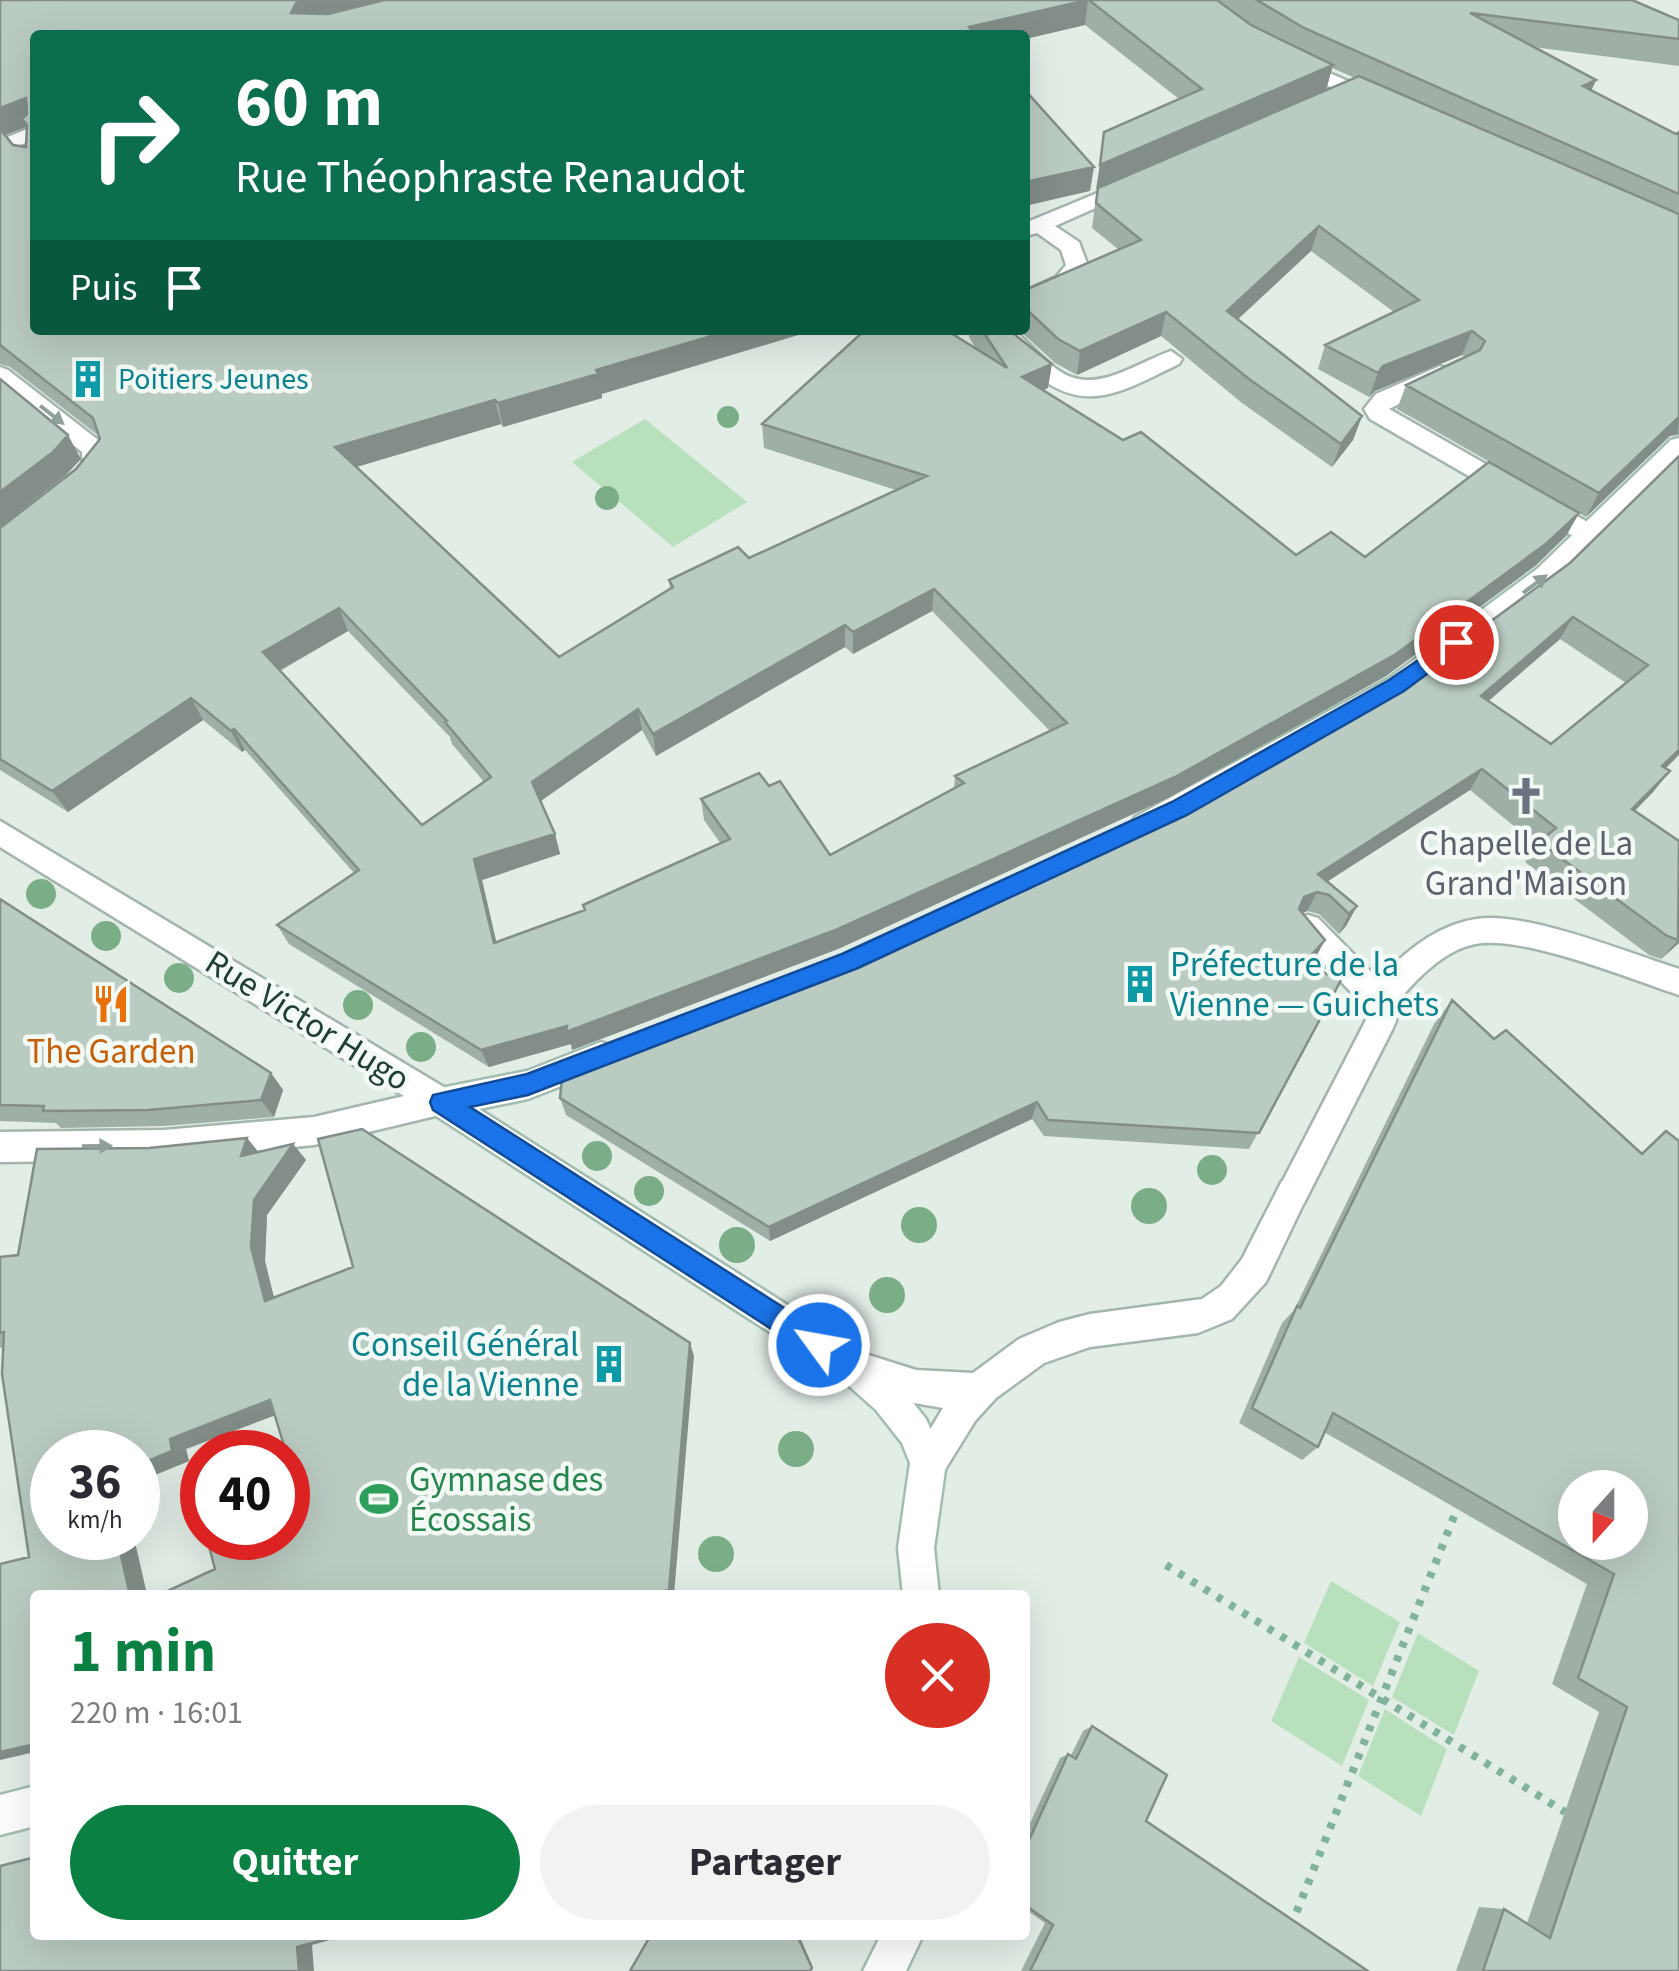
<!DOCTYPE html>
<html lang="fr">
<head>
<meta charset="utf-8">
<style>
	:root { --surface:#fff; --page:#f2f2f3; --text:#2b2b33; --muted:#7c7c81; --accent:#0b8043 }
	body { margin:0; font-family:"Source Sans 3",sans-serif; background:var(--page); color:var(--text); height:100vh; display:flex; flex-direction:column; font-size:38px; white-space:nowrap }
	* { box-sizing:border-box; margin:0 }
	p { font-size:32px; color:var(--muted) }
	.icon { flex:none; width:55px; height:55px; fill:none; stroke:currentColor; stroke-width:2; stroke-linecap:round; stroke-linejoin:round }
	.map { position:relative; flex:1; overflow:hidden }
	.sheet { position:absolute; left:30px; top:1590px; width:1000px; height:350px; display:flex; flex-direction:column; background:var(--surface); border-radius:10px; box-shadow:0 10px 40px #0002 }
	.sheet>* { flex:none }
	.hud { position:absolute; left:30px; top:30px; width:1000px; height:305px; border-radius:10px; box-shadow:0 10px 40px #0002; background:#0b6e4f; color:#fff; overflow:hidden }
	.needle { width:65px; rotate:201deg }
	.fabs { position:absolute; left:1558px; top:1470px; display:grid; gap:20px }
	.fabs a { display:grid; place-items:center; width:90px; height:90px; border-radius:50%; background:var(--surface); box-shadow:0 10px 40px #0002; font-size:50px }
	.speed { position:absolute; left:30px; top:1430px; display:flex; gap:20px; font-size:50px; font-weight:700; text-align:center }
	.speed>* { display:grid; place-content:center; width:130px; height:130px; border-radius:50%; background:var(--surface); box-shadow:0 10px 40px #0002; line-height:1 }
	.speed small { font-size:25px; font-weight:400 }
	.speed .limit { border:15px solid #d22; background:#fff; color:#111 }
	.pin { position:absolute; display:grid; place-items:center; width:85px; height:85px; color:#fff; margin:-42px; border:5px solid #fff; border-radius:50%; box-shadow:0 2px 10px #0007 }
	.me { position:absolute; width:110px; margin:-55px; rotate:302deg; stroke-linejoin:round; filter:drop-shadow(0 0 8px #0008) }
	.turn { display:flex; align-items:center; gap:35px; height:210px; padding:0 40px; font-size:45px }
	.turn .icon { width:130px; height:130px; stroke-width:2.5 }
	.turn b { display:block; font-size:70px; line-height:85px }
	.then { display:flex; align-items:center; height:95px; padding:0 40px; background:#0003; gap:20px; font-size:38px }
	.round { display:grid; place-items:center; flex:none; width:105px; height:105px; border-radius:52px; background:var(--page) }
	.overview { display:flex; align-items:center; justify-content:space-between; height:170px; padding:0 40px }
	h1 { font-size:60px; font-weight:700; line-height:75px; color:var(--accent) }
	.button { display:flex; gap:20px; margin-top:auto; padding:20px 40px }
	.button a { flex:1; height:115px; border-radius:60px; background:var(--accent); color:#fff; font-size:40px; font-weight:700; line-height:115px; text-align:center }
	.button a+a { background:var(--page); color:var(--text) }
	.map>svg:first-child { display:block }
	.green { fill:#b9e0bd }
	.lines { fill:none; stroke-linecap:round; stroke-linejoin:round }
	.lane-casing { stroke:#a4b5ac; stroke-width:5 }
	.street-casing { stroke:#a4b5ac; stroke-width:5 }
	.secondary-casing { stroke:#a2bdaf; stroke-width:5 }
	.path { stroke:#80b39a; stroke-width:8; stroke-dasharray:6 9; stroke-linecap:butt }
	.lane { fill:#fff; fill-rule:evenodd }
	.street { fill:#fff; fill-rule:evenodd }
	.secondary { fill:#fff; fill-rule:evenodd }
	.tree { fill:#7bad87 }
	.wall { fill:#a0afa6; fill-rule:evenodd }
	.shaded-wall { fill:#828e87 }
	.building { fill:#bacbc1; stroke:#828e87; stroke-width:2.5; fill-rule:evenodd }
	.oneway { fill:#909f98 }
	.route { fill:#1a73e8; stroke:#114b97; stroke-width:2.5 }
	.labels { text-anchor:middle; stroke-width:9; stroke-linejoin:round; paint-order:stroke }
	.far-culture-label { font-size:30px; fill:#0d838f; stroke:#f3f9f5; text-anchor:start }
	.worship-label { font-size:35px; fill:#5b616d; stroke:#f3f9f5 }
	.culture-label { font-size:35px; fill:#0d838f; stroke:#f3f9f5; text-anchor:start }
	.street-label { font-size:35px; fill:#203f32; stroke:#f3f9f5 }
	.food-label { font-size:35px; fill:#c56008; stroke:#f3f9f5 }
	.leisure-label { font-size:35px; fill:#27864d; stroke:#f3f9f5; text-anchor:start }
</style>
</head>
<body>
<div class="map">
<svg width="1679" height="1971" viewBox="0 0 1679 1971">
	<rect width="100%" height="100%" fill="#e2ede6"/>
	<!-- green -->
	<path class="green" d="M645 419 747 502 673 547 572 462Z
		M1331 1581 1400 1622 1373 1686 1304 1643Z
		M1418 1633 1479 1671 1454 1735 1392 1697Z
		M1299 1657 1369 1700 1342 1766 1271 1721Z
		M1385 1709 1447 1749 1421 1816 1358 1776Z"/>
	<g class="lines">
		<!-- lane casing -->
		<g class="lane-casing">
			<path id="lane" d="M1129 180 1139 186 1136 190 1055 226 1079 242 1088 266 1072 287 1025 306V291L1056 277 1066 265 1061 250 1037 233 1025 236V223Z
				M989 330H1014C1055 368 1069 396 1127 370 1142 364 1156 356 1171 351L1182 359 1179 364C1121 392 1083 418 1028 368 1015 356 999 345 989 330Z
				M1440 366 1448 369 1451 374 1448 379 1389 409 1598 528 1601 534 1598 540H1580L1370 419 1364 409 1376 394Z
				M1308 915 1318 918 1379 980C1404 952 1437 925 1476 919 1526 911 1628 953 1679 969V995C1630 979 1524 935 1475 944 1444 950 1414 981 1395 1005L1396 1021 1392 1030 1304 1203 1293 1207 1282 1203 1277 1192 1366 1020 1365 1007 1298 936 1293 927 1298 918Z"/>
		</g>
		<!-- street casing -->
		<g class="street-casing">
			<path id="street" d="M1291 56 1384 97 1387 101 1384 105H1370L1284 66 1281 62Z
				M35 126V139L0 153V140Z
				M0 367 8 370 102 443 107 467 92 486H74L71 480 83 465 82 452 0 387Z
				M0 821 452 1092 457 1102 452 1112 314 1145 164 1160 0 1162V1132L164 1130 314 1117 404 1096 0 847Z
				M1293 1177 1304 1181 1309 1192 1266 1282 1232 1319 1198 1333 1090 1347 1044 1363 996 1398 975 1421 941 1476 928 1481 915 1476 910 1463 943 1408 903 1401 847 1381 842 1369 847 1357 859 1352 916 1370 973 1373 1019 1339 1059 1322 1090 1314 1202 1299 1221 1286 1242 1259 1282 1181Z"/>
		</g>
		<!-- secondary casing -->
		<g class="secondary-casing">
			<path id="secondary" d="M1679 438V460L1555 583 1406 693 1155 833 1145 836 1135 833 1131 825 1135 817 1388 679 1537 569 1671 440Z
				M601 1042 612 1046 616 1056 612 1066 528 1099 479 1109 863 1353 900 1386 926 1419 946 1463 934 1548 939 1595H903L898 1548 910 1463 902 1443 876 1410 839 1377 430 1112 425 1102 430 1092 441 1088 527 1071Z
				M35 1786V1826L0 1835V1795Z
				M881 1935H923L906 1971H863Z"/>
		</g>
		<!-- path -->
		<path class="path" d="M1166 1565 1565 1812
			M1291 1926 1457 1509"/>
		<!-- lane -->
		<use href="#lane" class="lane"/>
		<!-- street -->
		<use href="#street" class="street"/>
		<!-- secondary -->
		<use href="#secondary" class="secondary"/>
	</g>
	<!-- trees -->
	<g class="tree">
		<circle cx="728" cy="417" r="11"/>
		<circle cx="607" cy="498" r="12"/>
		<circle cx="41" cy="894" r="15"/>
		<circle cx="106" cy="936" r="15"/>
		<circle cx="179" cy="978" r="15"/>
		<circle cx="358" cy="1005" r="15"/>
		<circle cx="421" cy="1047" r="15"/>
		<circle cx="597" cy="1156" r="15"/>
		<circle cx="1212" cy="1170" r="15"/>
		<circle cx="649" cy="1191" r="15"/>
		<circle cx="1149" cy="1206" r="18"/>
		<circle cx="919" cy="1225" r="18"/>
		<circle cx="737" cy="1245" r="18"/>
		<circle cx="887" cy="1295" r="18"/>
		<circle cx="796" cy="1449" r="18"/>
		<circle cx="716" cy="1554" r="18"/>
	</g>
	<!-- wall -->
	<path class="wall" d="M0 0H1632L1679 20V66L1533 47 1596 80 1591 90 1676 134 1679 132V435L1670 436 1586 517 1397 409 1406 385 1465 357 1462 355 1375 391 1369 397 1318 369 1325 345 1394 312 1311 251 1238 319 1362 416 1353 440 1332 467 1242 403 1161 336 1077 375 1055 363 1019 330H1025V290L1119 250 1092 228 1104 132 1179 99 1085 25 1025 39V35H35L602 394V398L503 427 501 424 356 467 559 657 670 589 669 580 749 558 896 490 764 448 762 424 976 349 969 337V330H1009L1048 388 1043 390 1296 555 1365 557 1579 513 1566 536 1535 566 1386 676 1168 798 838 949 572 1050 571 1044 489 1067 289 944 277 925 354 873 245 750 242 752 203 720 68 812 0 770V528L76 469 100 439 99 436 10 367 0 364ZM1332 68 1355 78 1326 90ZM26 127V147L13 145 5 135ZM932 611 1050 731 955 776 954 789 830 855 769 786 701 799 704 820 721 844 584 910 496 942 482 880 560 854 555 834 540 801 642 730 656 756 845 647 853 654ZM348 631 450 737 452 744 484 782 422 825 280 671Z
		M1679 456 1666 768 1670 771 1653 792 1635 811 1679 943 1661 959 1649 955 1525 862 1537 845 1470 790 1327 881 1357 906 1346 926 1339 934 1319 914 1307 911 1302 913 1315 959 1309 966 1341 980 1249 1149 1044 1136 1032 1119 770 1241 566 1115 560 1098 863 955 1199 800 1419 674 1570 563ZM1560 639 1626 683 1551 744 1488 701Z
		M0 899 271 1073 283 1090 274 1117 164 1126 61 1128 56 1123 0 1121Z
		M1452 1000 1494 1039 1641 1153 1666 1131 1679 1971H1456L1479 1907 1504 1909 1527 1923 1599 1712 1552 1684 1587 1584 1324 1432 1318 1447 1302 1460 1239 1423 1282 1323 1294 1310 1434 1024Z
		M247 1138 258 1152 293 1144 306 1160 267 1215 265 1261 274 1298 694 1356 215 1569 302 1504 275 1415 186 1449 189 1461 138 1482V1452L52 1538H134L147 1595H35L3 1347 0 1348V1257L18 1255 149 1148Z
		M1092 1726 1146 1821 1368 1971H1021L1045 1923 1025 1909V1834L1060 1758 1068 1754 1071 1755 1083 1731Z"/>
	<!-- shaded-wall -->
	<path class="shaded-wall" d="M307 0H412L303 27 291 13 296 3Z
		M1088 0 1085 25 1025 39V35H969V27Z
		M1333 65 1326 90 1096 189 1100 165Z
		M1596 80 1585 105 1583 86Z
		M26 98 35 118 22 119 26 127 0 137V108Z
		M1094 167 1090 191 1025 206V182Z
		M1319 226 1311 251 1221 335 1227 311Z
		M1166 312 1161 336 1077 375 1080 351Z
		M732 330H815L602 394V398L503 427 498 403 596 370Z
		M1472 331 1462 355 1375 391 1369 397 1378 373 1383 366Z
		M1052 364 1048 388 1019 401 1022 377Z
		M495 400 501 424 343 471 335 447Z
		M1362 416 1353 440 1332 467 1341 444Z
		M1679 417 1678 434 1670 436 1586 517 1599 493Z
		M68 435 81 459 66 475 0 527V492Z
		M1579 513 1566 536 1535 566 1386 676 1168 798 838 949 572 1050 571 1044 489 1067 481 1050Z
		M934 589 932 611 853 654V632Z
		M339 608 348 631 273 674 263 652Z
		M1573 617 1560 639 1469 718 1481 696Z
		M845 625V647L656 756 653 734Z
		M191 698 203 720 68 812 52 791Z
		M638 709 642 730 538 803 532 782Z
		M234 729 245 750 242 752 231 731Z
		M1679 750V755L1646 788 1662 766Z
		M1482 769 1470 790 1308 894 1318 874Z
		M1670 771 1653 792 1616 829 1632 809Z
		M555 834 560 854 482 880 501 962 494 943 474 859Z
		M1317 892 1307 911 1295 916 1304 897Z
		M1357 906 1346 926 1339 934 1349 914Z
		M1679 939V943L1661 959Z
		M1325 940 1315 959 1294 983 1303 964Z
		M271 1073 283 1090 274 1117 261 1100Z
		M1037 1102 1032 1119 770 1241 769 1227Z
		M247 1138 260 1154 241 1156Z
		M293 1144 306 1160 267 1215 265 1261 278 1314 265 1301 251 1247 254 1200Z
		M690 1343 694 1356 674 1595H649Z
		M270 1400 284 1412 186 1449 189 1461 138 1482V1465L170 1439Z
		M117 1538H134L147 1595H130Z
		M35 1744V1752L0 1760V1752Z
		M342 1935H347L312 1945 314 1971H299L297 1947Z
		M797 1935H799L812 1965V1968Z"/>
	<!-- building -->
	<path class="building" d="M0 0H307L296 3 291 13 328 14 384 0H1088L969 27 976 35H35V330H732L596 370 598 374 498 403 495 400 335 447 559 657 673 587 669 580 738 547 749 558 927 476 762 424 865 330H946L1007 368 982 330H1009L1052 364 1022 377 1123 440 1141 432 1296 555 1331 532 1365 557 1489 462 1579 513 1547 543 1396 654 1175 777 838 929 566 1032 567 1026 481 1050 277 925 359 870 234 729 231 731 191 698 52 791 0 759V528L76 469 100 439 93 418 0 345V129L13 145 26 147 27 125 22 119 27 114 26 98 0 108ZM934 589 1067 723 955 776 964 783 830 855 780 781 769 786 759 773 701 799 730 839 583 905 585 910 494 943 474 859 555 834 532 782 638 709 653 734 845 625 853 632ZM339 608 447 721 445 722 491 777 422 825 263 652Z
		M1089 0H1217L1251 25 1333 65 1100 165 1104 132 1202 89Z
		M1257 0H1632L1679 20V39L1470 13 1596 80 1583 86 1676 134 1679 132V194L1304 28Z
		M1359 76 1679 214V417L1599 493 1406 385 1480 350 1485 341 1472 331 1383 366 1378 373 1325 345 1419 300 1319 226 1227 311 1362 416 1341 444 1249 379 1166 312 1080 351 1058 339 1025 308V290L1141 240 1096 203 1098 188Z
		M1025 90 1094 167 1025 182Z
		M0 379 68 435 53 452 0 492Z
		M1679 456V750L1662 766 1670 771 1632 809 1679 841 1678 940 1667 936 1539 842 1556 828 1482 769 1318 874 1357 906 1349 914 1329 895 1317 892 1304 897 1299 909 1325 940 1303 964 1341 980 1259 1133 1048 1120 1037 1102 769 1227 560 1098 563 1070 863 955 1199 800 1419 674 1570 563ZM1573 617 1648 665 1551 744 1481 696Z
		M0 899 271 1073 261 1100 148 1110 43 1111 44 1106 0 1105Z
		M1452 1000 1494 1039 1506 1030 1642 1154 1666 1131 1679 1141V1971H1483L1504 1909 1550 1938 1627 1707 1578 1678 1614 1574 1333 1413 1318 1447 1252 1408 1297 1306 1300 1308ZM1575 1488H1630V1542H1575Z
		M362 1129 690 1343 669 1590 649 1595H159L215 1569 210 1550 234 1538H288V1511L302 1504 270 1400 170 1439 172 1451 138 1465V1452H52V1538H117L130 1595H35V1744L0 1752V1564L29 1557 2 1374 4 1332 0 1333V1257L18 1255 37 1149 149 1148 247 1138 241 1156 293 1144 254 1200 251 1247 265 1301 353 1267 318 1139Z
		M1092 1726 1167 1775 1146 1821 1368 1971H1030L1053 1925 1025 1905V1849L1068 1754 1076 1759Z
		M35 1857V1935H342L297 1947 299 1971H0V1866Z
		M647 1935H797L812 1968 810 1971H630L649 1938Z"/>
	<!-- one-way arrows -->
	<defs><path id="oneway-solid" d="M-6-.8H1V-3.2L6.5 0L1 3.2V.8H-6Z" transform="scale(2.5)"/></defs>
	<g class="oneway">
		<use href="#oneway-solid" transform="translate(52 415) rotate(38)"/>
		<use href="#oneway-solid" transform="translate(1535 584) rotate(-37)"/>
		<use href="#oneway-solid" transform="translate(97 1146) rotate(-1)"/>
	</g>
	<!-- route -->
	<path class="route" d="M1456 634 1463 636V647L1404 691 1187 815 858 968 528 1095 470 1107 828 1336 832 1345 828 1354 819 1358 810 1354 433 1110 430 1102 433 1095 527 1074 842 954 1172 802 1389 680Z"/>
	<!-- icons -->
	<defs>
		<g id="building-bare" transform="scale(3)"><path d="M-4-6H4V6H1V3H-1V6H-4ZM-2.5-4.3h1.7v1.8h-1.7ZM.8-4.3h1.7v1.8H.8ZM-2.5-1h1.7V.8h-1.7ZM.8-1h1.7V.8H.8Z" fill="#0f9aa8" stroke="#f3f9f5" stroke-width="2.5" paint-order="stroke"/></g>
		<g id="church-bare" transform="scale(3)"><path d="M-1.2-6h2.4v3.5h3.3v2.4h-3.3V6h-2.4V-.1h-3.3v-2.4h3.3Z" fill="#6b7280" stroke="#f3f9f5" stroke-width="2.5" paint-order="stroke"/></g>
		<g id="restaurant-bare" transform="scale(3)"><path d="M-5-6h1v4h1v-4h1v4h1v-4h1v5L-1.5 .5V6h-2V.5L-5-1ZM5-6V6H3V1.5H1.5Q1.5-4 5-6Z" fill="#e8710a" stroke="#f3f9f5" stroke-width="2.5" paint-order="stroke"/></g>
		<g id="stadium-bare" transform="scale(3)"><path d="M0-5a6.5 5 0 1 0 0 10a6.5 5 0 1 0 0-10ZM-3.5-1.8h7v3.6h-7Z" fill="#2e9e5b" stroke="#f3f9f5" stroke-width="2.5" paint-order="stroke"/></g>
	</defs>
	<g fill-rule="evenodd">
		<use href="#building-bare" x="88" y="379"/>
		<use href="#church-bare" x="1526" y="796"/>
		<use href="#building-bare" x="1140" y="984"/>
		<use href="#restaurant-bare" x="111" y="1004"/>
		<use href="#building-bare" x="609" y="1364"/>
		<use href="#stadium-bare" x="379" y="1499"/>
	</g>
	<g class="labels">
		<!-- far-culture labels -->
		<g class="far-culture-label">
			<text x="118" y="389">Poitiers Jeunes</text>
		</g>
		<!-- worship labels -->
		<g class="worship-label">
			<text x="1526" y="855">Chapelle de La<tspan x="1526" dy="40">Grand'Maison</tspan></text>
		</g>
		<!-- culture labels -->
		<g class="culture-label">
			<text x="1170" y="976">Préfecture de la<tspan x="1170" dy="40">Vienne — Guichets</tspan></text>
			<text x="579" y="1356" text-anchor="end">Conseil Général<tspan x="579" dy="40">de la Vienne</tspan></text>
		</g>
		<!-- street labels -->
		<g class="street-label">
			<text transform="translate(308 1020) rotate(32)" y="12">Rue Victor Hugo</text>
		</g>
		<!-- food labels -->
		<g class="food-label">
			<text x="111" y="1063">The Garden</text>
		</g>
		<!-- leisure labels -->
		<g class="leisure-label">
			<text x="409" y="1491">Gymnase des<tspan x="409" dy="40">Écossais</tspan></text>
		</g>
	</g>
</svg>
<div class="fabs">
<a><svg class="needle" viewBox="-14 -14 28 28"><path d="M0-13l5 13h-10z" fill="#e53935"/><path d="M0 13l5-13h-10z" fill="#7c7c81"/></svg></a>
</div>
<div class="speed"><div>36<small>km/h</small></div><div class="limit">40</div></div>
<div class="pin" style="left:1456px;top:642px;background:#d93025"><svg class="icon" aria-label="arrive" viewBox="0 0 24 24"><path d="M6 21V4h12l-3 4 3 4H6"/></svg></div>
<svg class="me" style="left:819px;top:1345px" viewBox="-20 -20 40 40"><circle r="17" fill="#1a73e8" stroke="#fff" stroke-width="3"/><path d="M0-11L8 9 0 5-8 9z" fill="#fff"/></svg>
<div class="hud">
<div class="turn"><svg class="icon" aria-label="right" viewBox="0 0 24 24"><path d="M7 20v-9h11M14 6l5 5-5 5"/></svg><div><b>60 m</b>Rue Théophraste Renaudot</div></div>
<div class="then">Puis<svg class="icon" aria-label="arrive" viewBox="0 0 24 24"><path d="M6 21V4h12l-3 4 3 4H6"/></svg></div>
</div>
<section class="sheet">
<div class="overview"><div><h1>1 min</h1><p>220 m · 16:01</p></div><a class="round" style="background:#d93025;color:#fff"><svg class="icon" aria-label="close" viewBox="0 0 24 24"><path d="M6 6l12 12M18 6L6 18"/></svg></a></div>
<div class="button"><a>Quitter</a><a>Partager</a></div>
</section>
</div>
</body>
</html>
